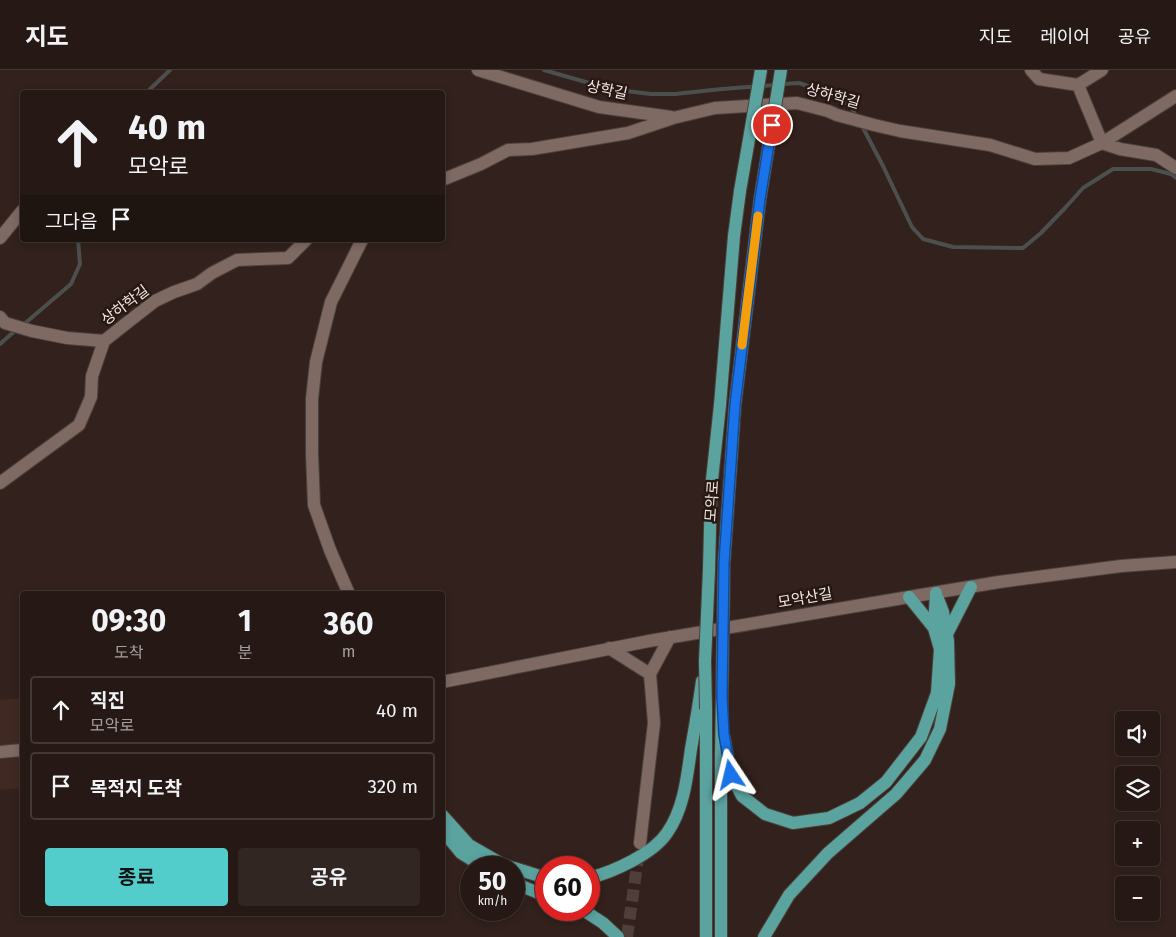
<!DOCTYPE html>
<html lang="ko">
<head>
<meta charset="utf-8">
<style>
	:root { --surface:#261915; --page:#322622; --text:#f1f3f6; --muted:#a4a0a0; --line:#423834; --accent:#53cdcb }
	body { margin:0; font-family:"Fira Sans","Noto Sans KR",sans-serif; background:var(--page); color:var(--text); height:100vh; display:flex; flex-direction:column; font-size:19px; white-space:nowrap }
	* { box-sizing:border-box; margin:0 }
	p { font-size:16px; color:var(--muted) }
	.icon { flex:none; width:28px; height:28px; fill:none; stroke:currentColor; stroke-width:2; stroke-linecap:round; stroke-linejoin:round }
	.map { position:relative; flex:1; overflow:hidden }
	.side { position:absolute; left:20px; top:521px; width:425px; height:325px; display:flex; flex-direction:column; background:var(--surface); border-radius:5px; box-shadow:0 2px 8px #0003,0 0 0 1px var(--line) }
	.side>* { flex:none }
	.hud { position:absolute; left:20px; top:20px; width:425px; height:152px; border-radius:5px; box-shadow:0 2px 8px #0003,0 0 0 1px var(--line); background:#261915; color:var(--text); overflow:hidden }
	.tools { position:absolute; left:1115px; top:641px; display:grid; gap:10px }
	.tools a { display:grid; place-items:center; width:45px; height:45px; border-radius:5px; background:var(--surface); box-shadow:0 2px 8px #0003,0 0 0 1px var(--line); font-size:25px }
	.speed { position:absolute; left:460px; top:786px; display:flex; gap:10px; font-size:25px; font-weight:700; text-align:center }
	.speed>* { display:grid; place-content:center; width:65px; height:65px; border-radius:50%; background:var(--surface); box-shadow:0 2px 8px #0003,0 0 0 1px var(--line); line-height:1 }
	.speed small { font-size:12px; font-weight:400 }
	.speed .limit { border:8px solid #d22; background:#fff; color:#111 }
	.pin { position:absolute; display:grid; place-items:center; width:42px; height:42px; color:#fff; margin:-21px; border:2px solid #fff; border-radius:50%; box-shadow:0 1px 5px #0007 }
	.me { position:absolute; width:55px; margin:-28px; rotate:350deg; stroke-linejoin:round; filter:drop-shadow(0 0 4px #0008) }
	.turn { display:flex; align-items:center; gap:18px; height:105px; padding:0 25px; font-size:22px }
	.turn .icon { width:65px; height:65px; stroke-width:2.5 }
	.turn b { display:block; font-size:35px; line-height:42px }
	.then { display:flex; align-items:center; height:48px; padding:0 25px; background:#0003; gap:10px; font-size:19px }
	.eta { display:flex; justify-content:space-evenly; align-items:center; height:85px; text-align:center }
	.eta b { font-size:30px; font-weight:700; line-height:35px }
	.action { display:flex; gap:10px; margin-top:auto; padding:10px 25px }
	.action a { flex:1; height:58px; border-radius:5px; background:var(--accent); color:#111; font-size:20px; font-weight:700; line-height:58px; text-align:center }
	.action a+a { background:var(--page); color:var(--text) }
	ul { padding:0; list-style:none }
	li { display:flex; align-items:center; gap:15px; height:68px; margin:0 10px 8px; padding:0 15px; border:2px solid var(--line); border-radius:5px }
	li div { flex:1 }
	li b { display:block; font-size:19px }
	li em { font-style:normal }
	header { display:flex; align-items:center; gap:30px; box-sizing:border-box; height:70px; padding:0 25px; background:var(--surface); border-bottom:1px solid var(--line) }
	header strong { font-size:24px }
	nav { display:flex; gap:28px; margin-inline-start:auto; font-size:18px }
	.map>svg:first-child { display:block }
	.built { fill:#402922 }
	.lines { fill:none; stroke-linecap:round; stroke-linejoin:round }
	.stream { stroke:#4b504e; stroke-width:4 }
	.minor-tunnel { stroke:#4f3f3a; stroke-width:12; stroke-dasharray:12 6; stroke-linecap:butt }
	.minor-casing { stroke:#4d403c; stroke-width:14 }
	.major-casing { stroke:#4d403c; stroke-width:14 }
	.minor { stroke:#7e6963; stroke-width:12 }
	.major { stroke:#5ba39f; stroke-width:12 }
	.major-bridge-casing { stroke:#4d403c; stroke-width:14; stroke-linecap:butt }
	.major-bridge { stroke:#5ba39f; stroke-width:12 }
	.route-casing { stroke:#114b97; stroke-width:12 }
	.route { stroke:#1a73e8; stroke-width:9 }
	.slow { stroke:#f59e0b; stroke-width:9 }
	.labels { text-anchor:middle; stroke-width:5; stroke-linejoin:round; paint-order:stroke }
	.street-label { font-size:15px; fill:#f2e6e2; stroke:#281813 }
</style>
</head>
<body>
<header>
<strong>지도</strong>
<nav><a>지도</a><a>레이어</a><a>공유</a></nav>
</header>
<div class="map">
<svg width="1176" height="867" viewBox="0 0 1176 867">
	<rect width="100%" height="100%" fill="#32211c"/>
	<!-- built -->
	<path class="built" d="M22 628V718L0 720V630Z"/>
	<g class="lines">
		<!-- stream -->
		<path class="stream" d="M544 0 610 19 651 24H675L722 19 775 15
			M782 14 799 13 828 23 851 36 856 46
			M147 22 170 0
			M861 54 883 96 912 157 923 169 953 177 1023 178 1041 163 1065 138 1083 118 1113 99H1151L1171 104 1176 108
			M23 255 71 214 80 194 78 170
			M0 274 17 259"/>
		<!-- minor-tunnel -->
		<path class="minor-tunnel" d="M627 867 639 781"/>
		<!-- minor casing -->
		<g class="minor-casing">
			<path id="minor" d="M478 0 599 37 671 47
				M1031 0 1039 9 1078 15 1102 73 1120 79 1156 85 1176 98
				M1078 15 1102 0
				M442 110 481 94 508 80 532 79 628 63 673 48 715 38 797 33 828 41 837 45 874 55 900 61 990 75 1035 89 1069 88 1102 73 1176 26
				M0 168 22 141
				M0 247 5 253 32 261 67 268 104 271
				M0 413 79 355 91 327 92 306 104 271 128 252 155 231 174 222 197 214 212 203 237 190 288 188 306 170
				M349 524 330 480 314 435 312 384V329L316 292 331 232 362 170
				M609 578 650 604
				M442 612 649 571 909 527 999 512 1121 496 1176 492
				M0 682 22 680
				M640 773 654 653 650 604 670 567"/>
		</g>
		<!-- major casing -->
		<g class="major-casing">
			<path id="major" d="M724 493 735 335 760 129
				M709 500 711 419 720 335 734 166 740 121
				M909 527 934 558
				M947 564 971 517
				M706 639V867
				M724 667 731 705 742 726 765 744 793 753 829 748 860 733 886 712 921 667 937 623 940 579 934 558 936 523
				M721 686V867
				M442 745 469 775 502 794 513 798
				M442 760 461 783 485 798
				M514 798 546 808
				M589 808C613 802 653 784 667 763 684 739 687 707 691 679 695 656 699 634 702 611
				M514 813 546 826
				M583 840 603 853 618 867
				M764 867 789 825 828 783 896 724 925 690 940 659 949 614 948 571 943 542 938 529"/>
		</g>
		<!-- minor -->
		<use href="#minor" class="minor"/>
		<!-- major -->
		<use href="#major" class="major"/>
		<!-- major-bridge casing -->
		<g class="major-bridge-casing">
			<path id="major-bridge" d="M740 121 761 0
				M760 129 781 0
				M706 639 705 591 709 500
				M721 686 724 493"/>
		</g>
		<!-- major-bridge -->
		<use href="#major-bridge" class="major-bridge"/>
	</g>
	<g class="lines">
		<!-- route casing -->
		<g class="route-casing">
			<path id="route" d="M731 705 724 664 722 627 724 493 735 335 760 129 772 55"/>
		</g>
		<!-- route -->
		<use href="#route" class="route"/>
		<!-- slow -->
		<path class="slow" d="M742 275 758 146"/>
	</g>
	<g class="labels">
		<!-- street labels -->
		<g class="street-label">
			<text transform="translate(607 20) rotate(12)" y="5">상학길</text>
			<text transform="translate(833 26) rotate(16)" y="5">상하학길</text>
			<text transform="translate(125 235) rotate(-37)" y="5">상하학길</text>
			<text transform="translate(712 431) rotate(-86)" y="5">모악로</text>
			<text transform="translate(805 528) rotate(-10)" y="5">모악산길</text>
		</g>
	</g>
</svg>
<div class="tools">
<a><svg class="icon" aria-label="sound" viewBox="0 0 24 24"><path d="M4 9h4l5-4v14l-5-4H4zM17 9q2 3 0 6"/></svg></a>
<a><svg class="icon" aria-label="layers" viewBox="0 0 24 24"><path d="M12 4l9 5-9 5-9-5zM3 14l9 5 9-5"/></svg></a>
<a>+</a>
<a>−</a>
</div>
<div class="speed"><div>50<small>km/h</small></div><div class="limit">60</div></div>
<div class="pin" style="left:772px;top:55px;background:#d93025"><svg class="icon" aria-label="arrive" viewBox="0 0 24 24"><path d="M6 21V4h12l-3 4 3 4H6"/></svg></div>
<svg class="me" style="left:731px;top:705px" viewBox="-20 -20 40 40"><path d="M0-17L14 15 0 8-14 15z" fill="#1a73e8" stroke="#fff" stroke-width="4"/></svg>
<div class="hud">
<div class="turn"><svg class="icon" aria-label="ahead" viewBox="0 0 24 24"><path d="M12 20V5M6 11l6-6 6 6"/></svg><div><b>40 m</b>모악로</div></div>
<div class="then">그다음<svg class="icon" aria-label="arrive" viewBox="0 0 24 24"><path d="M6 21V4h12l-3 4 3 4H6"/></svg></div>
</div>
<section class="side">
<div class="eta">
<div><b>09:30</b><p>도착</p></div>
<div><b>1</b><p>분</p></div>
<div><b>360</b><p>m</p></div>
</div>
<ul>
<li><svg class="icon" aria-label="ahead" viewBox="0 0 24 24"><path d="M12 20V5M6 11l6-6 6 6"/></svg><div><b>직진</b><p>모악로</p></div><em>40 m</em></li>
<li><svg class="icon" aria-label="arrive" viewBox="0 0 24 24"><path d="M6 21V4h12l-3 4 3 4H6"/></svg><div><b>목적지 도착</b></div><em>320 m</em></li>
</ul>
<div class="action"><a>종료</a><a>공유</a></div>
</section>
</div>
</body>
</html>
